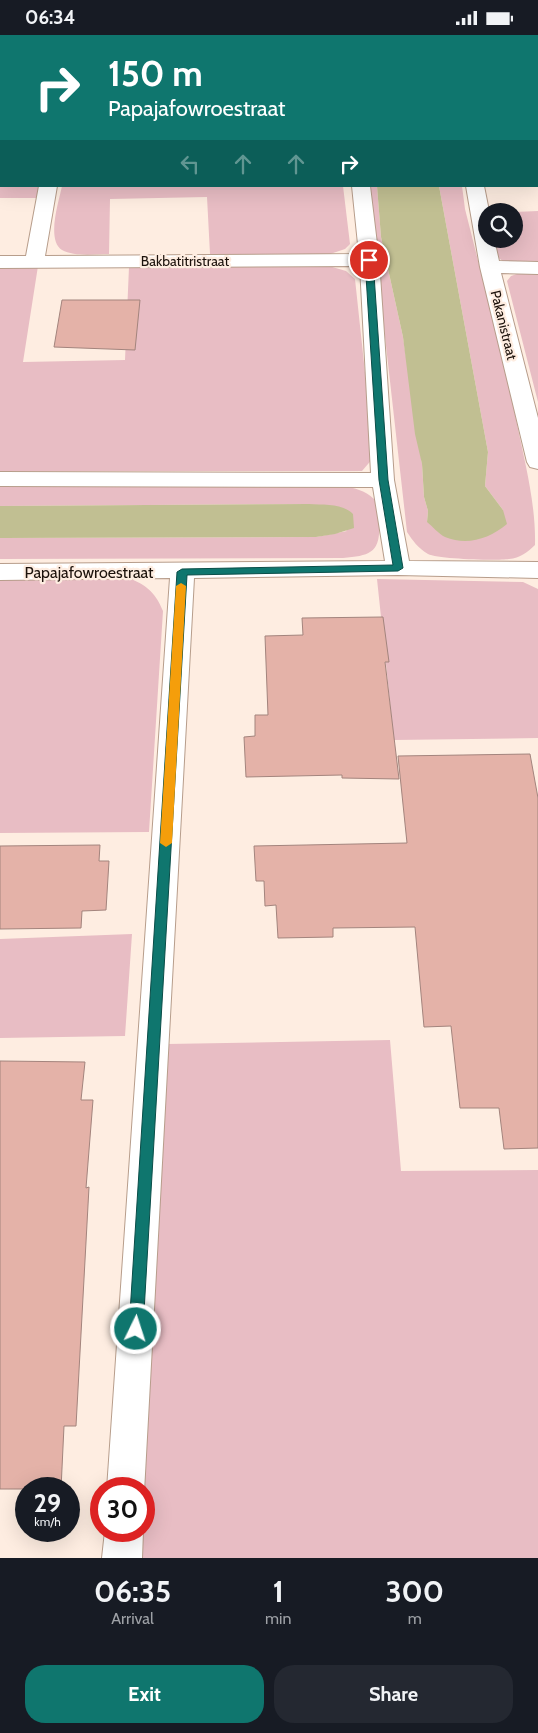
<!DOCTYPE html>
<html lang="en">
<head>
<meta charset="utf-8">
<style>
	:root { --surface:#171b24; --page:#242831; --text:#f1f3f6; --muted:#9ea1a6; --accent:#0f766e }
	body { margin:0; font-family:Cabin,sans-serif; background:var(--page); color:var(--text); height:100vh; display:flex; flex-direction:column; font-size:19px; white-space:nowrap }
	* { box-sizing:border-box; margin:0 }
	p { font-size:16px; color:var(--muted) }
	.icon { flex:none; width:28px; height:28px; fill:none; stroke:currentColor; stroke-width:2; stroke-linecap:round; stroke-linejoin:round }
	.map { position:relative; height:1523px; overflow:hidden }
	.side { display:flex; flex-direction:column; background:var(--surface); flex:1 }
	.side>* { flex:none }
	.guide { position:absolute; left:0px; top:0px; width:539px; height:152px; box-shadow:0 5px 20px #0002; background:#0f766e; color:#fff; overflow:hidden }
	.tools { position:absolute; left:478px; top:168px; display:grid; gap:10px }
	.tools a { display:grid; place-items:center; width:45px; height:45px; border-radius:50%; background:var(--surface); box-shadow:0 5px 20px #0002; font-size:25px }
	.speed { position:absolute; left:15px; top:1442px; display:flex; gap:10px; font-size:25px; font-weight:700; text-align:center }
	.speed>* { display:grid; place-content:center; width:65px; height:65px; border-radius:50%; background:var(--surface); box-shadow:0 5px 20px #0002; line-height:1 }
	.speed small { font-size:12px; font-weight:400 }
	.speed .limit { border:8px solid #d22; background:#fff; color:#111 }
	.pin { position:absolute; display:grid; place-items:center; width:42px; height:42px; color:#fff; margin:-21px; border:2px solid #fff; border-radius:50%; box-shadow:0 1px 5px #0007 }
	.me { position:absolute; width:55px; margin:-28px; rotate:4deg; stroke-linejoin:round; filter:drop-shadow(0 0 4px #0008) }
	.turn { display:flex; align-items:center; gap:18px; height:105px; padding:0 25px; font-size:22px }
	.turn .icon { width:65px; height:65px; stroke-width:2.5 }
	.turn b { display:block; font-size:35px; line-height:42px }
	.lanes { display:flex; align-items:center; height:48px; padding:0 25px; background:#0003; justify-content:center; gap:25px; direction:ltr }
	.lanes .off { opacity:.35 }
	.eta { display:flex; justify-content:space-evenly; align-items:center; height:85px; text-align:center }
	.eta b { font-size:30px; font-weight:700; line-height:35px }
	.action { display:flex; gap:10px; margin-top:auto; padding:10px 25px }
	.action a { flex:1; height:58px; border-radius:20px; background:var(--accent); color:#fff; font-size:20px; font-weight:700; line-height:58px; text-align:center }
	.action a+a { background:var(--page); color:var(--text) }
	.status { display:flex; justify-content:space-between; align-items:center; height:35px; padding:0 25px; background:var(--surface); direction:ltr }
	.status svg { height:14px; fill:currentColor }
	.map>svg:first-child { display:block }
	.green { fill:#e8bdc4 }
	.water { fill:#c1bf92 }
	.building { fill:#e4b2a8; stroke:#a3847d }
	.lines { fill:none; stroke-linecap:round; stroke-linejoin:round }
	.street-casing { stroke:#b79d8b; stroke-width:2 }
	.street { fill:#fff; fill-rule:evenodd }
	.route { fill:#0f766e; stroke:#0a4d48 }
	.slow { fill:#f59e0b }
	.labels { text-anchor:middle; stroke-width:4.5; stroke-linejoin:round; paint-order:stroke }
	.far-street-label { font-size:14px; fill:#1c120c; stroke:#feede1 }
	.street-label { font-size:16px; fill:#1c120c; stroke:#feede1 }
</style>
</head>
<body>
<div class="status"><b>06:34</b><svg viewBox="0 0 49 12"><path d="M0 12V9h3v3zM5 12V6h3v6zM10 12V3h3v9zM15 12V0h3v12zM26 1h20v11H26zM47 4h2v5h-2z"/></svg></div>
<div class="map">
<svg width="538" height="1523" viewBox="0 0 538 1523">
	<rect width="100%" height="100%" fill="#feede1"/>
	<!-- green -->
	<path class="green" d="M0 126 1 151H42L40 163H0Z
		M62 151H343L350 209 345 214 330 219H210L207 162 110 164 109 219C96 219 74 222 62 215 46 205 59 166 62 151Z
		M368 151H377L381 202 403 302 422 429 424 462 428 476 427 487 503 475 485 451 488 417 439 151H462L465 174C483 246 502 317 517 389 525 428 536 470 535 510 528 517 520 523 509 524 496 526 438 524 428 519 418 513 413 506 407 497Z
		M538 176V229L504 227 496 221 493 204H514V177Z
		M322 229 346 236 355 244 374 422 362 436H0V231H38L23 327 125 325 129 232Z
		M520 238H538V367L507 246 511 241Z
		M0 450 342 451C354 453 365 455 374 464 378 470 379 480 379 487 381 517 371 521 343 523L0 524V503L316 502 347 496 309 469 0 471Z
		M131 544C148 551 156 559 163 576L149 797 0 798V545Z
		M377 544 523 547 538 554V703L394 705Z
		M132 899 125 1001 0 1003V904Z
		M390 1005 401 1136 538 1135V1523H139L140 1496H144V1454L167 1009Z"/>
	<!-- water -->
	<path class="water" d="M377 151H439L488 417 485 451 503 475 507 489C489 504 467 511 445 502 439 499 432 491 427 487L428 476 424 462 422 429 415 399 403 302 381 202Z
		M309 469C324 470 342 468 353 479L354 493 335 499 316 502 0 503V471Z"/>
	<!-- building -->
	<path class="building" d="M62 265H140L135 315 54 312Z
		M383 582 389 627H385L399 744 342 743V740L246 742 244 702 255 701V680H268L265 601 303 600 302 583Z
		M530 719 538 763V1113L504 1114 499 1073H460L451 991 424 992 415 892 333 893V902L278 903 276 870 265 871 264 846H256L254 811 407 808 398 721Z
		M100 810 99 826H109L106 875 82 876 81 893 0 894V811Z
		M0 1026 85 1027 81 1065H93L86 1153 89 1152 76 1391H64L61 1454H0Z"/>
	<g class="lines">
		<!-- street casing -->
		<g class="street-casing">
			<path id="street" d="M67 0H83V1H67Z
				M337 0H353V1H337Z
				M438 0H454V1H438Z
				M39 151H57L45 221 359 219 352 151H370L379 225 394 445 409 526 538 527V543L398 540 194 543 144 1457V1454H107L170 543 0 545V529L385 526 373 452 0 451V437L371 438 360 231 0 233V221H26Z
				M466 151H484L489 176H486V204H494L499 226 538 227V239L501 238 538 383V434L530 432 527 427 480 232Z
				M105 1496H143L142 1523H102Z"/>
		</g>
		<!-- street -->
		<use href="#street" class="street"/>
	</g>
	<!-- route -->
	<path class="route" d="M369 223 373 225 388 445 403 533 398 536 187 540 143 1294 141 1299 136 1301 131 1299 129 1294 177 537 182 534 393 530 379 445 365 225Z"/>
	<!-- slow -->
	<path class="slow" d="M181 548 186 551 172 808 166 812 160 808 176 551Z"/>
	<g class="labels">
		<!-- far-street labels -->
		<g class="far-street-label">
			<text x="185" y="231">Bakbatitristraat</text>
			<text transform="translate(504 290) rotate(76)" y="5">Pakanistraat</text>
		</g>
		<!-- street labels -->
		<g class="street-label">
			<text x="89" y="543">Papajafowroestraat</text>
		</g>
	</g>
</svg>
<div class="tools">
<a><svg class="icon" aria-label="search" viewBox="0 0 24 24"><circle cx="10" cy="10" r="6"/><path d="M15 15l6 6"/></svg></a>
</div>
<div class="speed"><div>29<small>km/h</small></div><div class="limit">30</div></div>
<div class="pin" style="left:369px;top:225px;background:#d93025"><svg class="icon" aria-label="arrive" viewBox="0 0 24 24"><path d="M6 21V4h12l-3 4 3 4H6"/></svg></div>
<svg class="me" style="left:136px;top:1294px" viewBox="-20 -20 40 40"><circle r="17" fill="#0f766e" stroke="#fff" stroke-width="3"/><path d="M0-11L8 9 0 5-8 9z" fill="#fff"/></svg>
<div class="guide">
<div class="turn"><svg class="icon" aria-label="right" viewBox="0 0 24 24"><path d="M7 20v-9h11M14 6l5 5-5 5"/></svg><div><b>150 m</b>Papajafowroestraat</div></div>
<div class="lanes"><svg class="icon off" aria-label="left" viewBox="0 0 24 24"><path d="M17 20v-9H6M10 6l-5 5 5 5"/></svg><svg class="icon off" aria-label="ahead" viewBox="0 0 24 24"><path d="M12 20V5M6 11l6-6 6 6"/></svg><svg class="icon off" aria-label="ahead" viewBox="0 0 24 24"><path d="M12 20V5M6 11l6-6 6 6"/></svg><svg class="icon" aria-label="right" viewBox="0 0 24 24"><path d="M7 20v-9h11M14 6l5 5-5 5"/></svg></div>
</div>
</div>
<section class="side">
<div class="eta">
<div><b>06:35</b><p>Arrival</p></div>
<div><b>1</b><p>min</p></div>
<div><b>300</b><p>m</p></div>
</div>
<div class="action"><a>Exit</a><a>Share</a></div>
</section>
</body>
</html>
